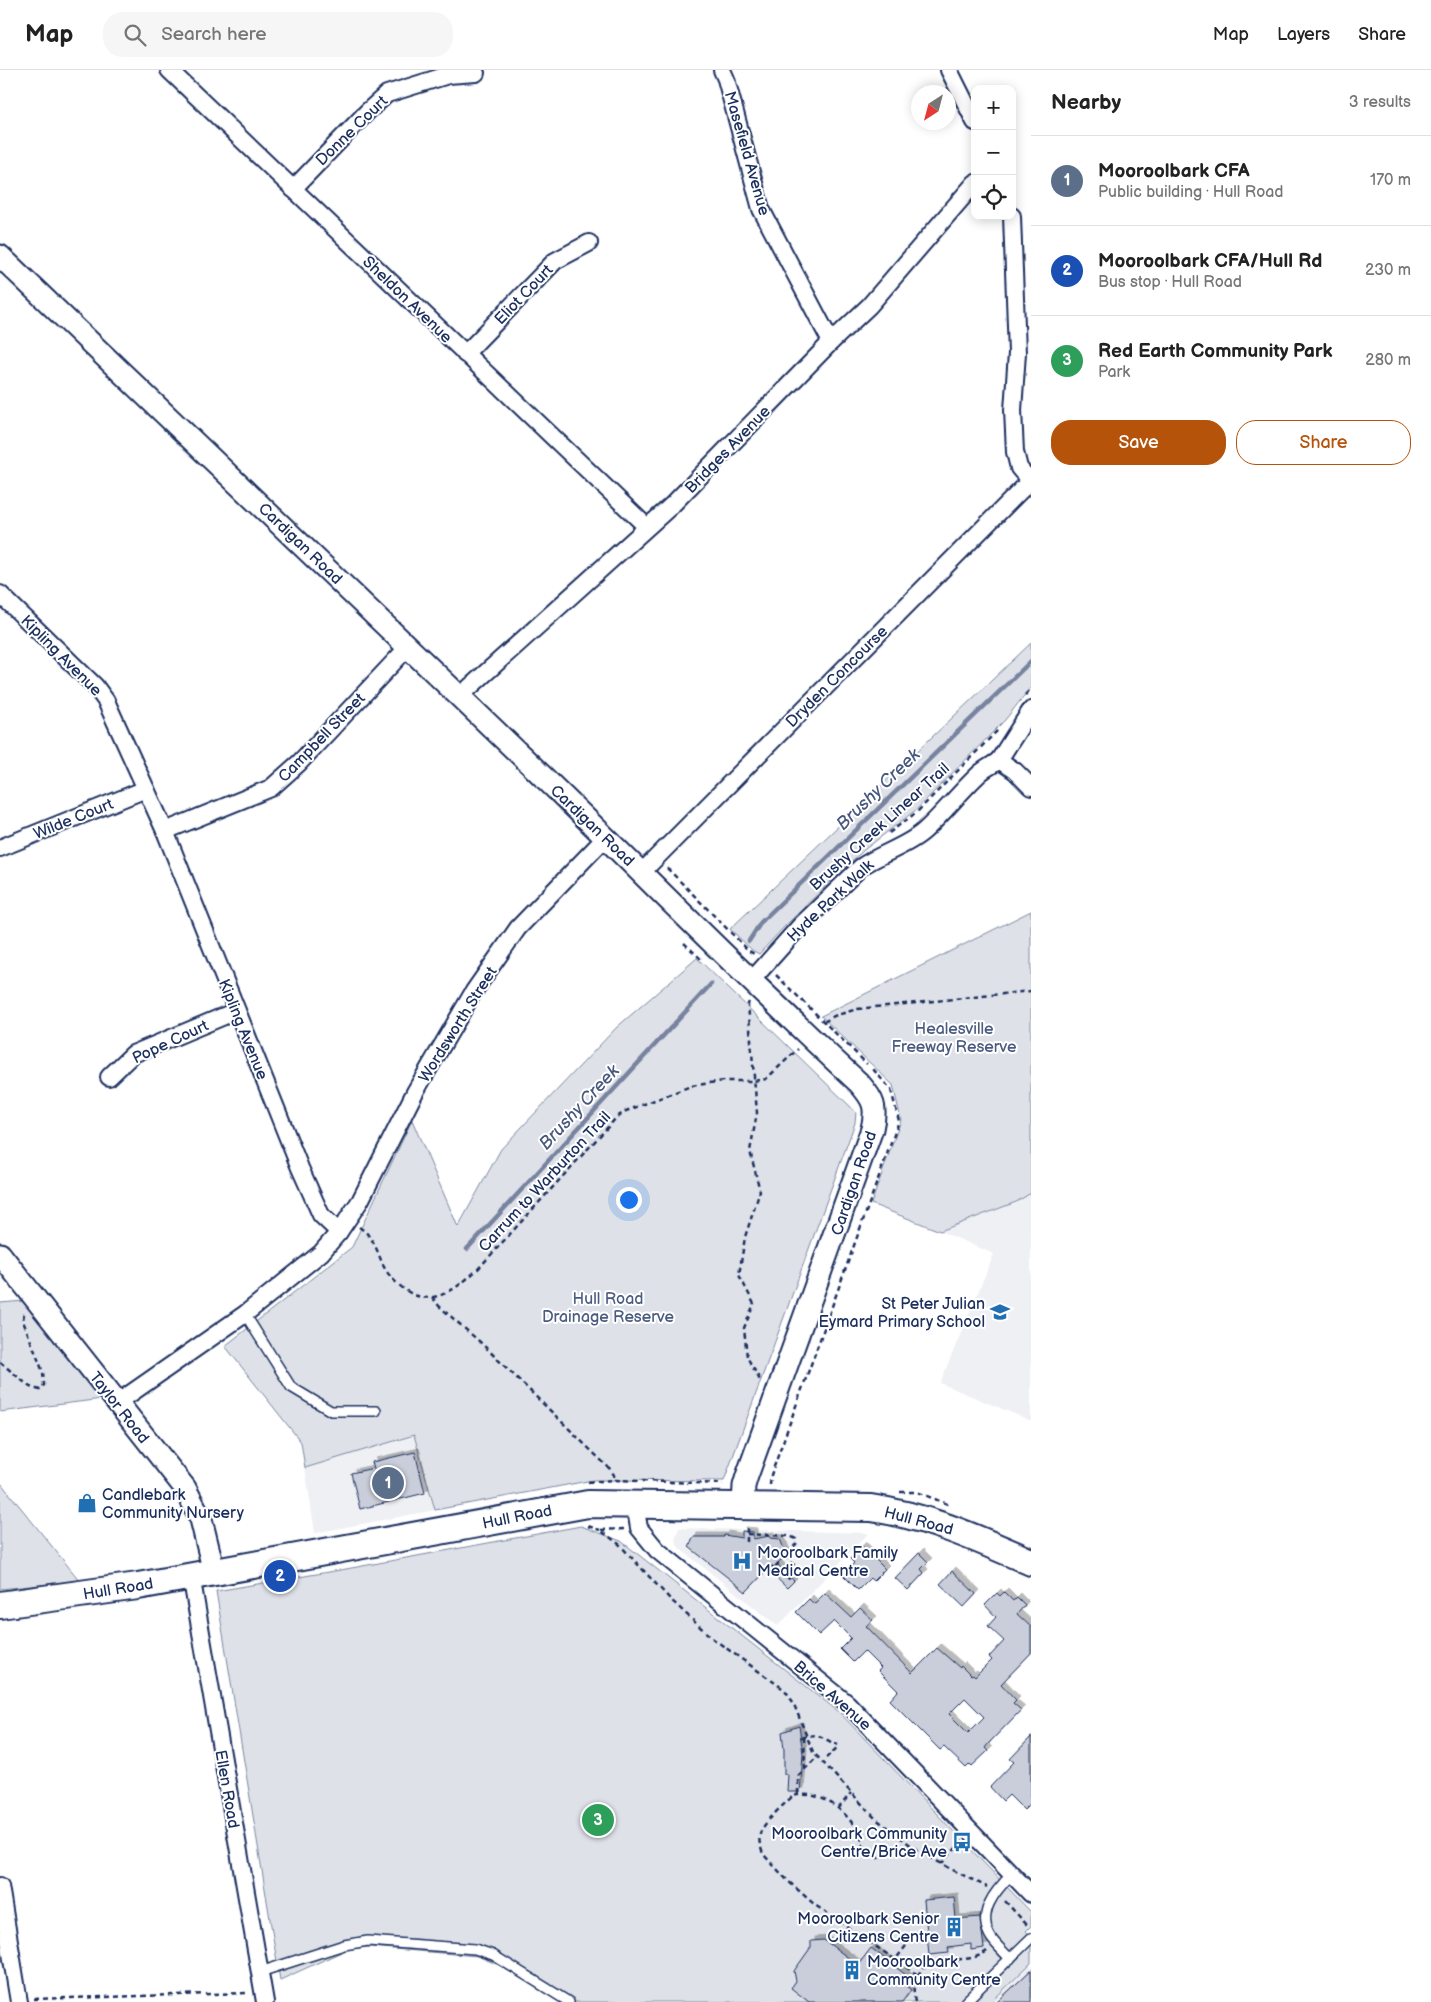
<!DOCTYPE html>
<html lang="en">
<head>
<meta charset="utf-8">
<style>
  :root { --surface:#fff; --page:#f6f6f6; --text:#222; --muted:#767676; --line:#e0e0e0; --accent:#b45309 }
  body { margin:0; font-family:"Balsamiq Sans",sans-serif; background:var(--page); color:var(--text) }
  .controls { position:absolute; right:15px; top:15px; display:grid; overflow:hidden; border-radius:10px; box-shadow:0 2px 12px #0003 }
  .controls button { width:45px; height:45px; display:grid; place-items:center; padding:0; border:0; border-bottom:1px solid var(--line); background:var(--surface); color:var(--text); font:25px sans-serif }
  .compass { position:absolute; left:911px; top:15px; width:45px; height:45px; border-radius:50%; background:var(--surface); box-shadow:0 2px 12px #0003; rotate:216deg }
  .you { position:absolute; left:628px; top:1129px; width:18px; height:18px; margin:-12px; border:4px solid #fff; border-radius:50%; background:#1a73e8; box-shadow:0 0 0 8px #1a73e833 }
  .badge { display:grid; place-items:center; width:32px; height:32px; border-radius:50%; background:var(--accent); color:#fff; font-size:16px; font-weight:700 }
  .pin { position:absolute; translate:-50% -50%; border:2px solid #fff; box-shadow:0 1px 5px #0006 }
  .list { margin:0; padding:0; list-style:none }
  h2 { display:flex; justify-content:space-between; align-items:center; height:65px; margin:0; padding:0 20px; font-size:21px }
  h2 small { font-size:16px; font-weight:400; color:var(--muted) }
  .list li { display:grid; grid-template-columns:32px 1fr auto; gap:15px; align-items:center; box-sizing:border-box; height:90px; padding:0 20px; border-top:1px solid var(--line) }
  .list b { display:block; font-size:19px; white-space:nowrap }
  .list p { margin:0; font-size:16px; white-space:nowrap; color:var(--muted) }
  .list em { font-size:16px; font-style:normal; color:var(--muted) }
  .actions { display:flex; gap:10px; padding:15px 20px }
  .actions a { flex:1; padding:11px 0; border:1px solid var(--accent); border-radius:20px; text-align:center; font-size:18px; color:var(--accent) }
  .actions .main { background:var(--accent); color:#fff }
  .icon { flex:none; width:28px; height:28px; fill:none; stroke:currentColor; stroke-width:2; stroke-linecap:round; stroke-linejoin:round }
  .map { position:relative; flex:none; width:1031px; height:1932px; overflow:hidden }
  header { display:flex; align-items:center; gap:30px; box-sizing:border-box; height:70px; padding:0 25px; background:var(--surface); border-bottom:1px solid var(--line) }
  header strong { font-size:24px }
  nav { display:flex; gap:28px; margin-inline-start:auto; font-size:18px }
  .search { width:350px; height:45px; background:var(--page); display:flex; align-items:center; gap:12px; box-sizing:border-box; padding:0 18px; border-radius:20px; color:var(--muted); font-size:19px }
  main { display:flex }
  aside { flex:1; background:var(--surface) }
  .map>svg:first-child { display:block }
  .built { fill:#eff0f4 }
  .green { fill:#dee1e7; stroke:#7c88a2 }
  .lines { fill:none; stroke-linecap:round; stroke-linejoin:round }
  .stream { stroke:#77839f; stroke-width:4.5 }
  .building { fill:#caceda; stroke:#1b2f5e; fill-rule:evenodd; filter:url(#shadow) }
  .service-casing { stroke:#1b2f5e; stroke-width:12 }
  .minor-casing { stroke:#1b2f5e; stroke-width:20 }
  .tertiary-casing { stroke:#1b2f5e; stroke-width:25 }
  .primary-casing { stroke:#1b2f5e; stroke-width:30 }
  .path { stroke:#1b2f5e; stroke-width:2.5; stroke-dasharray:5 4; stroke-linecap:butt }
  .service { stroke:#fff; stroke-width:9 }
  .minor { stroke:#fff; stroke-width:16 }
  .tertiary { stroke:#fff; stroke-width:21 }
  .primary { stroke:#fff; stroke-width:26 }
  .labels { text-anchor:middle; stroke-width:4; stroke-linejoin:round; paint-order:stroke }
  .street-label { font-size:16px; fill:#1b2f5e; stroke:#fff }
  .park-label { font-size:16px; fill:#4c5c80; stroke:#fff }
  .poi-label { font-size:16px; fill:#1b2f5e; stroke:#fff; text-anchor:end }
  .water-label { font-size:18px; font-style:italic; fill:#49597e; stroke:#fff }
</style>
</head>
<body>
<header>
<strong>Map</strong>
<div class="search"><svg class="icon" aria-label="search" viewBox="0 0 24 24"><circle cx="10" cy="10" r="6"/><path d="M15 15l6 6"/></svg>Search here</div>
<nav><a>Map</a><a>Layers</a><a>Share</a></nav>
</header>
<main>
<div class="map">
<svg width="1031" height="1932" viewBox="0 0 1031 1932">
  <defs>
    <filter id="shadow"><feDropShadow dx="4" dy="-4" stdDeviation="0" flood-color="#0004"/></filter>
  </defs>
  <rect width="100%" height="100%" fill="#fff"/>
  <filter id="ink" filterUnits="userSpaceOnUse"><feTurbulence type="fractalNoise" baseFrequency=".02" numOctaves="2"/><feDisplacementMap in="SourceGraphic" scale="10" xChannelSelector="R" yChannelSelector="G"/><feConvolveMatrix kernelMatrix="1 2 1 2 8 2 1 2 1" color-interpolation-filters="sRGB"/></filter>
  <g filter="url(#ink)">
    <g class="built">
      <polygon points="1031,1123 1031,1351 940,1313 994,1184 940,1161 1016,1132"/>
      <polygon points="414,1365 435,1440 315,1463 305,1398"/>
      <polygon points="679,1458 869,1463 778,1556 679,1478 675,1469"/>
      <polygon points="1031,1893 1031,1932 991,1932"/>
    </g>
    <g class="green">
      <polygon points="1031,573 1031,617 1005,650 917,739 864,780 842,800 784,857 759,884 752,880 730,859"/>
      <polygon points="1031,841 1031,1123 1016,1132 940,1161 871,1134 901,1050 893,1015 821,946"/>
      <polygon points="697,888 856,1042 855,1053 724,1411 593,1410 435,1440 414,1365 305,1398 301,1372 225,1276 352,1177 412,1050 458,1157 501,1079 617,957"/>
      <polygon points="24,1231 102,1329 0,1342 0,1233"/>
      <polygon points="0,1412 80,1511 0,1519"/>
      <polygon points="581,1456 621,1471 839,1642 1031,1842 1031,1856 1026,1861 1031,1867 1031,1893 991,1932 560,1932 499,1895 477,1886 369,1877 348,1879 280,1910 216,1521 346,1499"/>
    </g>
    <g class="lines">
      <g class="stream">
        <polyline points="749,871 761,852 1031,591"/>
        <polyline points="467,1179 711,914"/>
      </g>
    </g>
    <g class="building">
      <polygon points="415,1382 425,1423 360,1439 351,1403 374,1398 372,1392"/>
      <polygon points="742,1461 753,1462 753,1469 770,1466 770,1468 780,1469 786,1484 777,1494 794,1511 787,1518 769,1501 767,1503 766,1501 746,1522 689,1477 693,1467 724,1467 724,1465 742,1468"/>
      <polygon points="862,1476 885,1499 873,1511 870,1508 858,1520 843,1505 854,1493 850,1489"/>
      <polygon points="919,1483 928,1492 921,1499 924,1503 908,1520 895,1508"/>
      <polygon points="952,1501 976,1524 964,1537 940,1514"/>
      <path d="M1004,1522L1013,1531L1017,1527L1025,1535L1017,1544L1031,1557V1583L1001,1614L1016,1630L1013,1633L1021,1640L988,1674L985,1678L988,1681L972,1696L970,1694L966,1698L944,1677L940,1680L890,1630L898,1621L878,1601L881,1598L864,1581L853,1592L840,1579L851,1568L834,1551L819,1565L796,1542L809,1529L814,1534L825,1523L851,1547L860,1538L873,1550L866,1556L912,1603L937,1578L960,1598L961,1596L971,1606L973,1605L975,1607L992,1590L989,1587L1004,1571L988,1556L996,1547L985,1535L997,1523L1000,1526ZM965,1628L984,1647L968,1663L949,1644Z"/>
      <polygon points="799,1656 803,1684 800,1722 787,1722 788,1704 784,1704 784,1680 782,1662"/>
      <polygon points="1031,1667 1031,1733 1024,1740 1009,1725 1003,1731 990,1717 1014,1692 1010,1689"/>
      <polygon points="954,1827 956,1849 980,1847 984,1878 971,1880 971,1874 948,1877 949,1883 929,1885 924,1830"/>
      <polygon points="824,1870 858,1895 871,1878 911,1909 906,1916 911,1920 902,1932 809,1932 791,1918 796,1911 794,1901 811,1877 811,1871"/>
      <polygon points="1031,1900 1031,1932 997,1932 1015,1915"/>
    </g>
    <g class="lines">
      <defs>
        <g id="service">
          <polyline points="245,1244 291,1317 331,1341 376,1341"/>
          <path d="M1010,1889C1004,1882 997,1876 992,1869C975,1844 995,1821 1012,1804"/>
          <polyline points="260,1902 344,1875 368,1871 475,1879 493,1885 569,1932"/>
          <polyline points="965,1932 1031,1868"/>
        </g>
        <g id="minor">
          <polyline points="169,0 647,457"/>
          <polyline points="722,0 726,9 761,139 831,272"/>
          <polyline points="949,0 975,52"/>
          <polyline points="293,119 368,41 387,24 448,5 476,3"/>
          <polyline points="1012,146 1017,283 1013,340 1015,382 1019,398 1030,411"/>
          <polyline points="465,284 555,191 589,173"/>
          <polyline points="0,524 95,616 106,631 165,761 300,1098 321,1145 339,1162"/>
          <polyline points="460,626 672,435 831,272 869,236 975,113"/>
          <polyline points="999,690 1031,640"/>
          <polyline points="165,761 271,718 299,693 409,576"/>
          <polyline points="0,778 146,719"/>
          <polyline points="642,802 1031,410"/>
          <path d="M751,911L800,856L861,797C881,783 906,777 924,761C943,744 959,723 977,706C983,699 992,696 999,690L1015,701L1031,717"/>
          <polyline points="109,1007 133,984 236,941"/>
          <polyline points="117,1333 245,1244 321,1183 339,1162 360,1131 415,1022 474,921 518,858 606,767"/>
          <polyline points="635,1434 639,1458 657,1480 847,1633 1031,1824"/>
          <polyline points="191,1505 265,1932"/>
          <polyline points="0,1816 19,1932"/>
        </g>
        <g id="tertiary">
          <path d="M0,186C178,356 356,525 532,696C641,801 747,910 859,1013C874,1030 877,1037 872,1059L747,1406L744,1416L743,1436"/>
          <polyline points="0,1184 185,1418 201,1449 214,1502"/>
        </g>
        <path id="primary" d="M0,1535L138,1516L588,1434L871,1438C928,1446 978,1469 1031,1492"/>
      </defs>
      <use href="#service" class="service-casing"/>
      <use href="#minor" class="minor-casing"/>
      <use href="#tertiary" class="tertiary-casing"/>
      <use href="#primary" class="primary-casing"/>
      <g class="path">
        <polyline points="1025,625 1031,619"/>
        <polyline points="889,763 917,742 999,659"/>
        <polyline points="667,798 749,881 756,885"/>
        <polyline points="684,873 702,890"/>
        <polyline points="776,905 867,994"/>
        <polyline points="749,932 748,934 757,1043 750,1081 760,1121 745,1167 739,1205 754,1234 744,1258 747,1287 761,1312"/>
        <polyline points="824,952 834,946 857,939 1031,921"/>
        <path d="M359,1157C375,1167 377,1183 385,1199C390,1207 397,1214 404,1219C432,1240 457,1218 478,1199L617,1047L626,1041L691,1016L723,1011H753L766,1009L798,979"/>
        <polyline points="432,1227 439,1236 480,1272 610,1399 614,1405 614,1410"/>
        <polyline points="0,1292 30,1317 40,1320 44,1315 43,1302 23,1251 24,1243"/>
        <polyline points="588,1412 614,1410 723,1414"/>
        <polyline points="770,1415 771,1405 899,1051 891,1020 873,999"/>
        <polyline points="900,1422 917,1422 950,1435"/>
        <polyline points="588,1456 600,1460"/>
        <polyline points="624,1459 600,1460 619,1474 670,1529 712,1568 785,1620 793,1632 813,1682 876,1749 917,1780 953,1800 987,1817"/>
        <polyline points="747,1464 790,1466 796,1469 797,1473 774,1498"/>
        <polyline points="747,1472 747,1458"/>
        <polyline points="784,1486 800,1500"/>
        <polyline points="771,1496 791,1510"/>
        <polyline points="804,1667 805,1700"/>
        <path d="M801,1668C821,1661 821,1669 838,1675"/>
        <polyline points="826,1688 839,1676"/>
        <polyline points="798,1724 798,1706 817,1687"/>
        <polyline points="838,1739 851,1723"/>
        <path d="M879,1789C875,1782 869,1782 864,1777C861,1773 861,1766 858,1762C846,1740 819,1719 793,1726C785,1733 762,1754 760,1764C758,1771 761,1778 763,1784L788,1811L815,1835L918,1905"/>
        <polyline points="941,1794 961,1773"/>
        <polyline points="1005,1831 1028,1856"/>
        <polyline points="892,1894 915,1864 926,1863"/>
        <polyline points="34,1929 248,1923"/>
        <path d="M915,1932C913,1923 913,1913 918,1905C934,1879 966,1898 987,1881"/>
      </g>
      <use href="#service" class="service"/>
      <use href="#minor" class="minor"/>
      <use href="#tertiary" class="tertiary"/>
      <use href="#primary" class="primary"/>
    </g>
  </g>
  <defs>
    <symbol id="school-bare" viewBox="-9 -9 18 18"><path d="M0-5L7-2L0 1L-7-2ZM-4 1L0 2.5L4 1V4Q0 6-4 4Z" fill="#1f6fb2" stroke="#fff" stroke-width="2.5" paint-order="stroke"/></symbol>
    <symbol id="shop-bare" viewBox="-9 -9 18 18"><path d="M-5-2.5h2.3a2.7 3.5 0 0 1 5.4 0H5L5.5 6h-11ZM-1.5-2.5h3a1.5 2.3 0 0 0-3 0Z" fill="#1f6fb2" stroke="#fff" stroke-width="2.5" paint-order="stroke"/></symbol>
    <symbol id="hospital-bare" viewBox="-9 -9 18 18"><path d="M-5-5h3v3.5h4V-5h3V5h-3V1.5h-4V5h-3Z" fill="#1f6fb2" stroke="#fff" stroke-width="2.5" paint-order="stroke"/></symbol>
    <symbol id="bus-bare" viewBox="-9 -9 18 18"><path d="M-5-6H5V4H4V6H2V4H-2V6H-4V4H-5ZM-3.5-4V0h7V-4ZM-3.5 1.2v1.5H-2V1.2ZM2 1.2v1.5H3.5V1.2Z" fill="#1f6fb2" stroke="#fff" stroke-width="2.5" paint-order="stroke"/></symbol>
    <symbol id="building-bare" viewBox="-9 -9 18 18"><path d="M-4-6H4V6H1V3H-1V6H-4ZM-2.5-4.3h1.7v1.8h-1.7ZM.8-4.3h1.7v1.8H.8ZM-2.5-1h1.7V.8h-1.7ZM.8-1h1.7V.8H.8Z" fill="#1f6fb2" stroke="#fff" stroke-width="2.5" paint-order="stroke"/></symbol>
  </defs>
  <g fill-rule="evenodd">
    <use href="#school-bare" x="986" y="1228" width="28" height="28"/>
    <use href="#shop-bare" x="73" y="1419" width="28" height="28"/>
    <use href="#hospital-bare" x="728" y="1477" width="28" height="28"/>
    <use href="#bus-bare" x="948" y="1758" width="28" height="28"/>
    <use href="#building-bare" x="940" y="1843" width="28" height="28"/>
    <use href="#building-bare" x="838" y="1886" width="28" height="28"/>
  </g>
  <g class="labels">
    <g class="street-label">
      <text transform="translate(351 60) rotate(-44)" y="6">Donne Court</text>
      <text transform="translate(748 83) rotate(74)" y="6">Masefield Avenue</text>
      <text transform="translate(523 224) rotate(-46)" y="6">Eliot Court</text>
      <text transform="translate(408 229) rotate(44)" y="6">Sheldon Avenue</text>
      <text transform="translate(727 379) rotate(-46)" y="6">Bridges Avenue</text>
      <text transform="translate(301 473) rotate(44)" y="6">Cardigan Road</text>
      <text transform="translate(62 585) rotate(45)" y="6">Kipling Avenue</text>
      <text transform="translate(836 606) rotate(-45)" y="6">Dryden Concourse</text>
      <text transform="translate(321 667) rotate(-46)" y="6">Campbell Street</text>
      <text transform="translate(73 748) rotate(-22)" y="6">Wilde Court</text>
      <text transform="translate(593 755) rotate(44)" y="6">Cardigan Road</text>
      <text transform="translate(879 756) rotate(-42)" y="6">Brushy Creek Linear Trail</text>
      <text transform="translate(830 830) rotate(-43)" y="6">Hyde Park Walk</text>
      <text transform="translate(457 954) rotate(-58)" y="6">Wordsworth Street</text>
      <text transform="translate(244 959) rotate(68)" y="6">Kipling Avenue</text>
      <text transform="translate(170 971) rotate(-25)" y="6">Pope Court</text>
      <text transform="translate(544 1111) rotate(-47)" y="6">Carrum to Warburton Trail</text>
      <text transform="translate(853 1113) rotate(-71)" y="6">Cardigan Road</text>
      <text transform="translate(120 1337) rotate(52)" y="6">Taylor Road</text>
      <text transform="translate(517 1446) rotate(-11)" y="6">Hull Road</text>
      <text transform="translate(919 1450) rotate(15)" y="6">Hull Road</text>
      <text transform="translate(118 1518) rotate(-9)" y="6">Hull Road</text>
      <text transform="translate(833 1625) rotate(41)" y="6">Brice Avenue</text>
      <text transform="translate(228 1719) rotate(80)" y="6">Ellen Road</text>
    </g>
    <g class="park-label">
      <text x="954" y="964">Healesville<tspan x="954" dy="18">Freeway Reserve</tspan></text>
      <text x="608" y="1234">Hull Road<tspan x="608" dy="18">Drainage Reserve</tspan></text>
    </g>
    <g class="poi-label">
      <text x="985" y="1239">St Peter Julian<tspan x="985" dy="18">Eymard Primary School</tspan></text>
      <text x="102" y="1430" text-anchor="start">Candlebark<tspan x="102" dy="18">Community Nursery</tspan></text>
      <text x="757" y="1488" text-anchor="start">Mooroolbark Family<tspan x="757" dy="18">Medical Centre</tspan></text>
      <text x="947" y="1769">Mooroolbark Community<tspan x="947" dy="18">Centre/Brice Ave</tspan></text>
      <text x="939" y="1854">Mooroolbark Senior<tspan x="939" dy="18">Citizens Centre</tspan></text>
      <text x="867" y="1897" text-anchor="start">Mooroolbark<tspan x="867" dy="18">Community Centre</tspan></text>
    </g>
    <g class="water-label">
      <text transform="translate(878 719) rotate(-44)" y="6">Brushy Creek</text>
      <text transform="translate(579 1037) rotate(-47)" y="6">Brushy Creek</text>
    </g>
  </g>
</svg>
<div class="controls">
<button>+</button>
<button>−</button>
<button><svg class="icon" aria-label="locate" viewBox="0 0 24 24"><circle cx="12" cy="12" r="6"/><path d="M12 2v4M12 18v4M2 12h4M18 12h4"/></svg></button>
</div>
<svg class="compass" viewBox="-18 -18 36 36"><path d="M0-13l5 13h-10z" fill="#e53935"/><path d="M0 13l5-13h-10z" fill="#767676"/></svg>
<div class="you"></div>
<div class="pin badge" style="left:388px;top:1413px;background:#5c6f8a">1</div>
<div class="pin badge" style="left:280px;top:1506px;background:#1a4fb4">2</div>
<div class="pin badge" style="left:598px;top:1750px;background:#2e9e5b">3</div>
</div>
<aside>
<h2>Nearby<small>3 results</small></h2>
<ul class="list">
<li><span class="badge" style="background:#5c6f8a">1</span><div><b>Mooroolbark CFA</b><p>Public building · Hull Road</p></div><em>170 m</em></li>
<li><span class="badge" style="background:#1a4fb4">2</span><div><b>Mooroolbark CFA/Hull Rd</b><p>Bus stop · Hull Road</p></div><em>230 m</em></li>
<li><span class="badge" style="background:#2e9e5b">3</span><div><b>Red Earth Community Park</b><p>Park</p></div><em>280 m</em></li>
</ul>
<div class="actions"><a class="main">Save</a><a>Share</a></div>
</aside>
</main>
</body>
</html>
